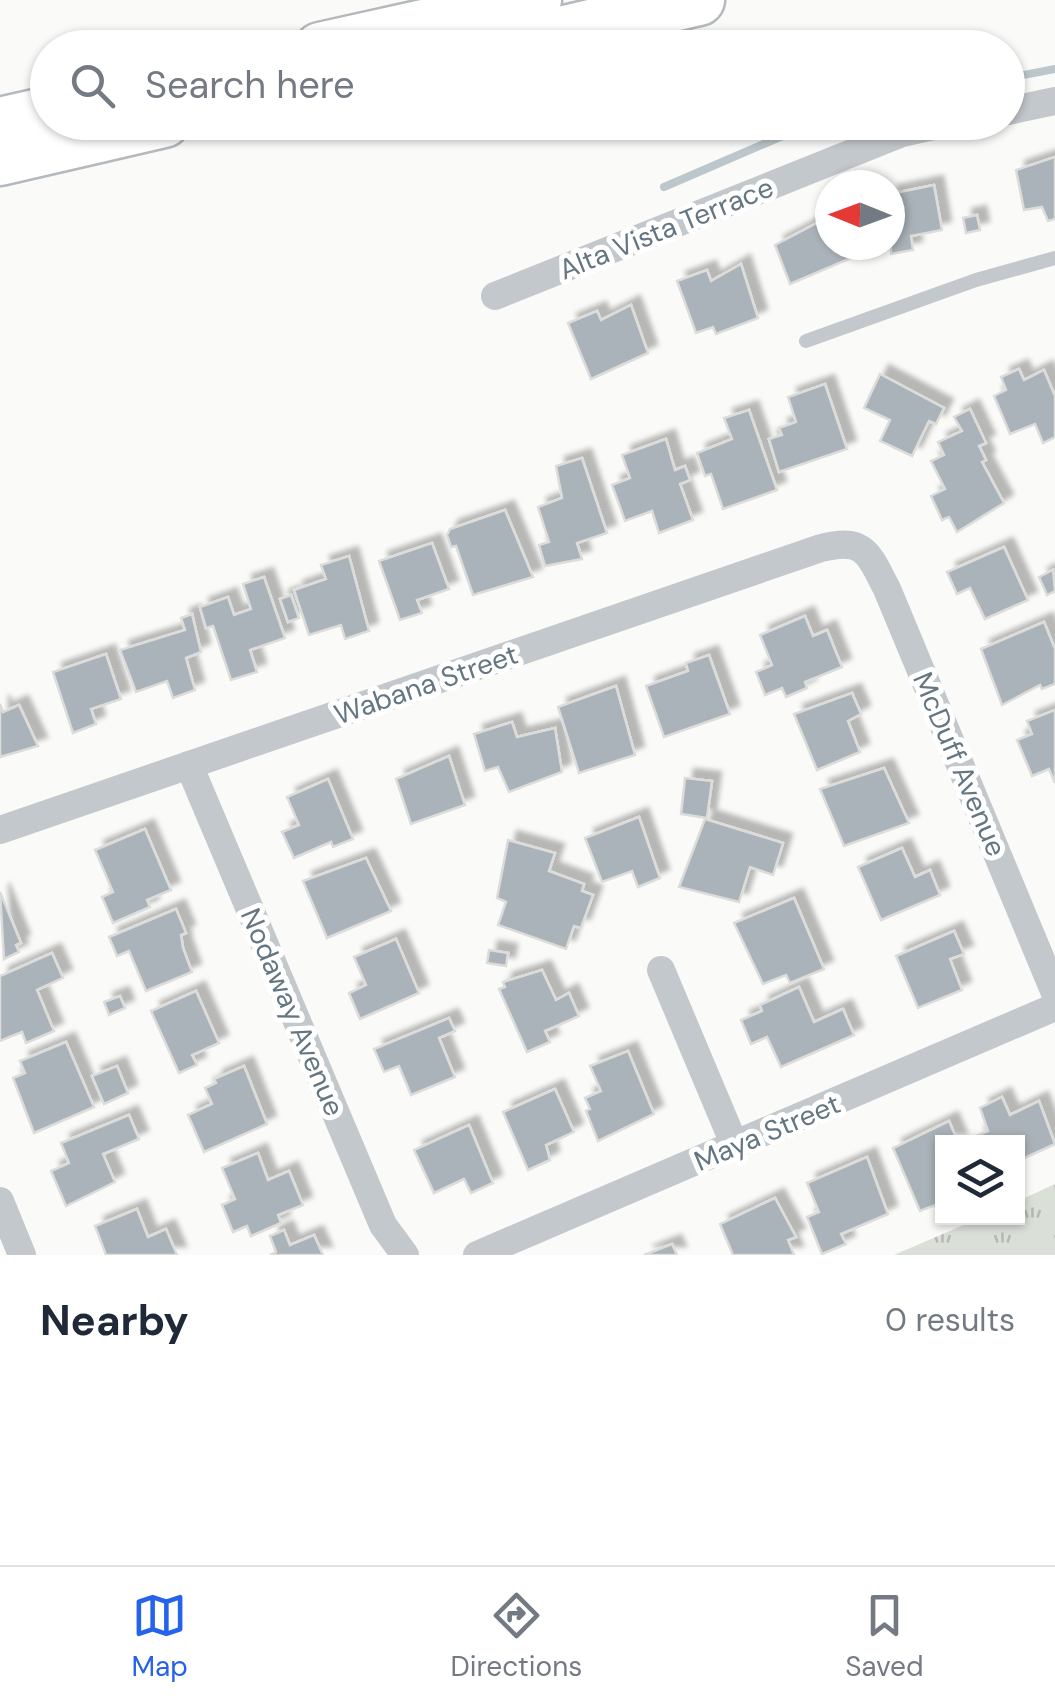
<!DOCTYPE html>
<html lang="en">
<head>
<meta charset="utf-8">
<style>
  :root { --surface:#fff; --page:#f2f2f3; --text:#1f2937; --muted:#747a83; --line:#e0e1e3; --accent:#2563eb }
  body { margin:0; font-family:"DM Sans",sans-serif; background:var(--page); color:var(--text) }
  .controls { position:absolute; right:30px; bottom:30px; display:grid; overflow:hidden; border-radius:0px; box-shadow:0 2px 8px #0004 }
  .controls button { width:90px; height:90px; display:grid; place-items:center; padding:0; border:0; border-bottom:2px solid var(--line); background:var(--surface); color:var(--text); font:50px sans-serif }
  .compass { position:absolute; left:815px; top:170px; width:90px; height:90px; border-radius:50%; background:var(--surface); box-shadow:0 2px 8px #0004; rotate:271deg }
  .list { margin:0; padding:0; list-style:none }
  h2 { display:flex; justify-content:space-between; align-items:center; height:130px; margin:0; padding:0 40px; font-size:42px }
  h2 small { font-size:32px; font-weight:400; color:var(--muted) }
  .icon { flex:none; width:55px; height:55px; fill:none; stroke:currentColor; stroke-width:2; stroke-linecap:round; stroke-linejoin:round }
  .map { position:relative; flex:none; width:1055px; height:1255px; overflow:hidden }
  .search { position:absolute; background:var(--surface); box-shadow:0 2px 8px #0004; left:30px; right:30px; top:30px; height:110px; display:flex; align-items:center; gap:25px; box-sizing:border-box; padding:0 35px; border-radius:55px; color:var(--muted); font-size:38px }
  .sheet { height:310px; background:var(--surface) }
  nav { display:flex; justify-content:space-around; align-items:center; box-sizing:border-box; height:140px; border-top:2px solid var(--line); background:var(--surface); font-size:28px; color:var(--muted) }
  nav a { display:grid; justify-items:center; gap:5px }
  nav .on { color:var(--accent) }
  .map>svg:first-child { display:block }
  .grass { fill:url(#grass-tufts) }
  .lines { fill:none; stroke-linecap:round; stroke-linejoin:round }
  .stream { stroke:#bbc7cb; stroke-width:8 }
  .building { fill:#aab3b9; stroke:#dcdcda; stroke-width:2.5; filter:url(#shadow) }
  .motorway-casing { stroke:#b4b9bd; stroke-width:55 }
  .service { stroke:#c3c8cc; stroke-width:14 }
  .minor { stroke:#c3c8cc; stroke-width:28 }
  .motorway { stroke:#fff; stroke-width:50 }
  .labels { text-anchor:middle; stroke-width:10; stroke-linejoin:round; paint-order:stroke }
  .street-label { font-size:28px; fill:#657683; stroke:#fff }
</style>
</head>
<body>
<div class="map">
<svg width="1055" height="1255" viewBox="0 0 1055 1255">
  <defs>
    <pattern id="grass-tufts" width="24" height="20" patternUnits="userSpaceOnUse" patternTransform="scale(2.5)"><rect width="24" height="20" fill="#dadfd7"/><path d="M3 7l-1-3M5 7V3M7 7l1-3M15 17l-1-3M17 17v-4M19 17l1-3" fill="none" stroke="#b4b9b4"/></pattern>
    <filter id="shadow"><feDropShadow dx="9" dy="-9" stdDeviation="2.5" flood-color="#0004"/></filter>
  </defs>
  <rect width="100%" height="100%" fill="#fafaf8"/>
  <polygon class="grass" points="1055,1184 1055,1255 894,1255 980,1218 1018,1218 1018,1201"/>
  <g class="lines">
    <g class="stream">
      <polyline points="1008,78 1055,69"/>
      <polyline points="664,187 815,122"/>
    </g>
  </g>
  <g class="building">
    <polygon points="1055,157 1055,219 1048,221 1042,207 1024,210 1016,170"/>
    <polygon points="934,185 942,230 911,236 913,250 891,254 890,194"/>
    <polygon points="977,215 980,230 966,233 963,218"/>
    <polygon points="817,223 821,233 830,230 830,245 855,245 858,255 790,284 775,245"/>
    <polygon points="741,264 758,318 716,334 713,327 696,333 677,281 707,270 711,281"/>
    <polygon points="631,305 648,353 591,379 568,323 597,311 601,320"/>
    <polygon points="1019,369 1024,380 1044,370 1055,396 1055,437 1043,443 1035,424 1010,434 994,396 1006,390 1001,377"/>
    <polygon points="880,374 944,408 936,424 929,421 912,456 880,441 890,420 864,408"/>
    <polygon points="825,384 847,449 779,472 769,439 782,435 779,428 796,422 788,397"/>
    <polygon points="970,409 986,443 979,446 986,460 982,462 1004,503 957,532 949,517 942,520 931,496 945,489 931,461 944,455 938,442 962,431 954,417"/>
    <polygon points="749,410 777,490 723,509 711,474 705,476 697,453 732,439 724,418"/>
    <polygon points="666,439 675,470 685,466 690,480 680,484 693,520 659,533 652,511 625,521 612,485 630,478 622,455"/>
    <polygon points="582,458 607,533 577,543 582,559 545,566 539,545 549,542 538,507 562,498 556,466"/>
    <polygon points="505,510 533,577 473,595 456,546 451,547 447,535 450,529"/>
    <polygon points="432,543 449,589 417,600 422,613 400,620 379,561"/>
    <polygon points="1004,547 1028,600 985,619 970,588 957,594 947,572"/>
    <polygon points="349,556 369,631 345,639 341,625 309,635 294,590 326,579 321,565"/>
    <polygon points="1053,570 1055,591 1047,595 1039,577"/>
    <polygon points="264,577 285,638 250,650 257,672 231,680 213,626 206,628 200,607 228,597 234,615 251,609 243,584"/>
    <polygon points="291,595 299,618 288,622 280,599"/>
    <polygon points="192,614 201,652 186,658 195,690 173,698 167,681 136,692 120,650 185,630 181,618"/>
    <polygon points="805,616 813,636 827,630 842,667 805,682 807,688 786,697 782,688 765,695 756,672 772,665 760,635"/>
    <polygon points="1044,622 1055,649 1055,684 1042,689 1040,685 1002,705 981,649"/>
    <polygon points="106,654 121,699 91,709 96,724 73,733 53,672"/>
    <polygon points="709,655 730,714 664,737 646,686 688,671 686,663"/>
    <polygon points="616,686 635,755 579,773 558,707"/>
    <polygon points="852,693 861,714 848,721 860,752 817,770 794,714"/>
    <polygon points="0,704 3,712 19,705 38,746 0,757"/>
    <polygon points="1055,710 1055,783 1049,769 1032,776 1017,740 1032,734 1027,721"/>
    <polygon points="512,722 517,737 555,728 562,772 509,792 498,767 485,771 474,734"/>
    <polygon points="449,756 465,805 411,824 396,779"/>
    <polygon points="884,768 909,823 844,846 820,789"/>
    <polygon points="685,778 712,781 707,818 681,814"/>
    <polygon points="328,779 353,839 333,847 331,842 294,858 282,832 299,825 287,797"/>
    <polygon points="639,817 660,878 638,887 632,871 602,882 585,838"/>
    <polygon points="705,819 783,843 773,875 750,867 739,902 679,887"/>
    <polygon points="145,829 171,890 147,900 150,907 113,923 102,897 113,892 95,850"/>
    <polygon points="508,840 555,853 549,871 584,884 582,891 593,895 581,928 574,926 566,949 498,925 506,902 497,898"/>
    <polygon points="902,848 915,877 930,870 940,895 881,920 858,867"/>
    <polygon points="366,858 391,911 327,938 303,881"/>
    <polygon points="0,892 21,943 16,945 19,952 4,959"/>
    <polygon points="794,898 824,969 790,983 786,975 763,984 734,923"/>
    <polygon points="176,909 186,933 181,935 183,948 192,972 146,991 129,951 117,956 109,937"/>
    <polygon points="954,931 964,954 950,959 962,990 918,1008 896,956"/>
    <polygon points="396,939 419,993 360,1019 349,993 366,985 354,957"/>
    <polygon points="489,950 508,953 506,966 487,963"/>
    <polygon points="52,953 63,978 37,990 54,1031 26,1043 22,1032 0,1041 0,976"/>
    <polygon points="542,970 556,1000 569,993 579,1016 545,1031 550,1042 527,1052 499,989 505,987 503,982"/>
    <polygon points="799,987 814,1022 843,1009 854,1035 781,1067 767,1037 751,1044 741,1020 762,1011 760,1005"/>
    <polygon points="196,991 219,1043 192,1055 197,1065 179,1073 151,1011"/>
    <polygon points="120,996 125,1008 109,1015 104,1002"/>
    <polygon points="449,1018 455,1031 439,1038 455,1077 411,1095 399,1066 384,1072 374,1049"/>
    <polygon points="66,1042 94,1107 34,1133 13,1078 25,1073 20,1061"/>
    <polygon points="628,1051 654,1114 598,1141 586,1111 590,1109 585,1098 601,1091 590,1066"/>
    <polygon points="117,1066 128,1093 104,1104 92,1076"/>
    <polygon points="244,1066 267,1124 204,1152 188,1115 212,1104 205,1088 216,1083 214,1079"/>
    <polygon points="555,1089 574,1132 546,1145 550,1160 528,1170 503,1112"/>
    <polygon points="1002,1097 1010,1115 1039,1101 1055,1144 1018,1161 1018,1142 979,1142 976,1136 988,1131 980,1108"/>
    <polygon points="129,1115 139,1139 103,1154 115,1182 66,1206 51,1171 69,1163 61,1143"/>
    <polygon points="949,1121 958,1142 942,1142 941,1219 935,1205 920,1211 893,1148"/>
    <polygon points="469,1125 493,1183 471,1193 464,1179 434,1193 414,1150"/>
    <polygon points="258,1153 268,1180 289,1171 303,1205 278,1215 281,1223 251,1236 247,1226 233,1232 222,1205 235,1199 222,1168"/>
    <polygon points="867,1157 888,1214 841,1234 846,1244 822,1254 807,1217 819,1212 807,1183"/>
    <polygon points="775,1198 796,1237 788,1240 794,1255 733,1255 720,1224"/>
    <polygon points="137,1209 148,1237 166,1229 177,1255 106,1255 95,1226"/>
    <polygon points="284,1230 290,1245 314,1235 323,1255 270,1255 276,1252 270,1236"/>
    <polygon points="672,1244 677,1255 644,1255"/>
  </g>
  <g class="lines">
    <defs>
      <g id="motorway">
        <polyline points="320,48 536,0"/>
        <polyline points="491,48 699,0"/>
        <polyline points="0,123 48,112"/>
        <polyline points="0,160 164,122"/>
      </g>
    </defs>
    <use href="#motorway" class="motorway-casing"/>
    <polyline class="service" points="806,341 976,280 1055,258"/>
    <g class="minor">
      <polyline points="1008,111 1055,101"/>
      <polyline points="495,296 902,133 951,122"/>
      <polyline points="189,765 383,1225 405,1255"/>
      <path d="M0,830L821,548C865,537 868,553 887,589L1055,993"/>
      <polyline points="661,970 735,1146"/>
      <polyline points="0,1201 22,1255"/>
      <polyline points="477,1255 1055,1007"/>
    </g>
    <use href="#motorway" class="motorway"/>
  </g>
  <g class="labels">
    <g class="street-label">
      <text transform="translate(666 228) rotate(-22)" y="10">Alta Vista Terrace</text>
      <text transform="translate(426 684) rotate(-19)" y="10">Wabana Street</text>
      <text transform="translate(960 764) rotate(67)" y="10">McDuff Avenue</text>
      <text transform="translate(293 1012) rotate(67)" y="10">Nodaway Avenue</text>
      <text transform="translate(767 1132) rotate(-23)" y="10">Maya Street</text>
    </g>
  </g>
</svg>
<div class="controls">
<button><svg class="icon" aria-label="layers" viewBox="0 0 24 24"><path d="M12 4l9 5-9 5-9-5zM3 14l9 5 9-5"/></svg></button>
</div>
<svg class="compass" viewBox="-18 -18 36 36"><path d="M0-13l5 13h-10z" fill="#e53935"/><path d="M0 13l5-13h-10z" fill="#747a83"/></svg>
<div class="search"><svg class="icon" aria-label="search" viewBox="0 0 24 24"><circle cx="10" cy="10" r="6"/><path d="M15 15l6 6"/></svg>Search here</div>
</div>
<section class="sheet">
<h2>Nearby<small>0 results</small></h2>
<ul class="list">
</ul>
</section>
<nav>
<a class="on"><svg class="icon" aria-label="map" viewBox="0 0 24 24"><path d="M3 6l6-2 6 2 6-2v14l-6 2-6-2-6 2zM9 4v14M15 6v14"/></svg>Map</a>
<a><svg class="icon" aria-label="directions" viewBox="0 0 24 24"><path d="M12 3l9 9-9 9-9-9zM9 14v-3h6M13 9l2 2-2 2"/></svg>Directions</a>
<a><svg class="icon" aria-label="saved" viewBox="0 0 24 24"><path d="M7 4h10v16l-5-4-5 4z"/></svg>Saved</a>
</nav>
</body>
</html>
